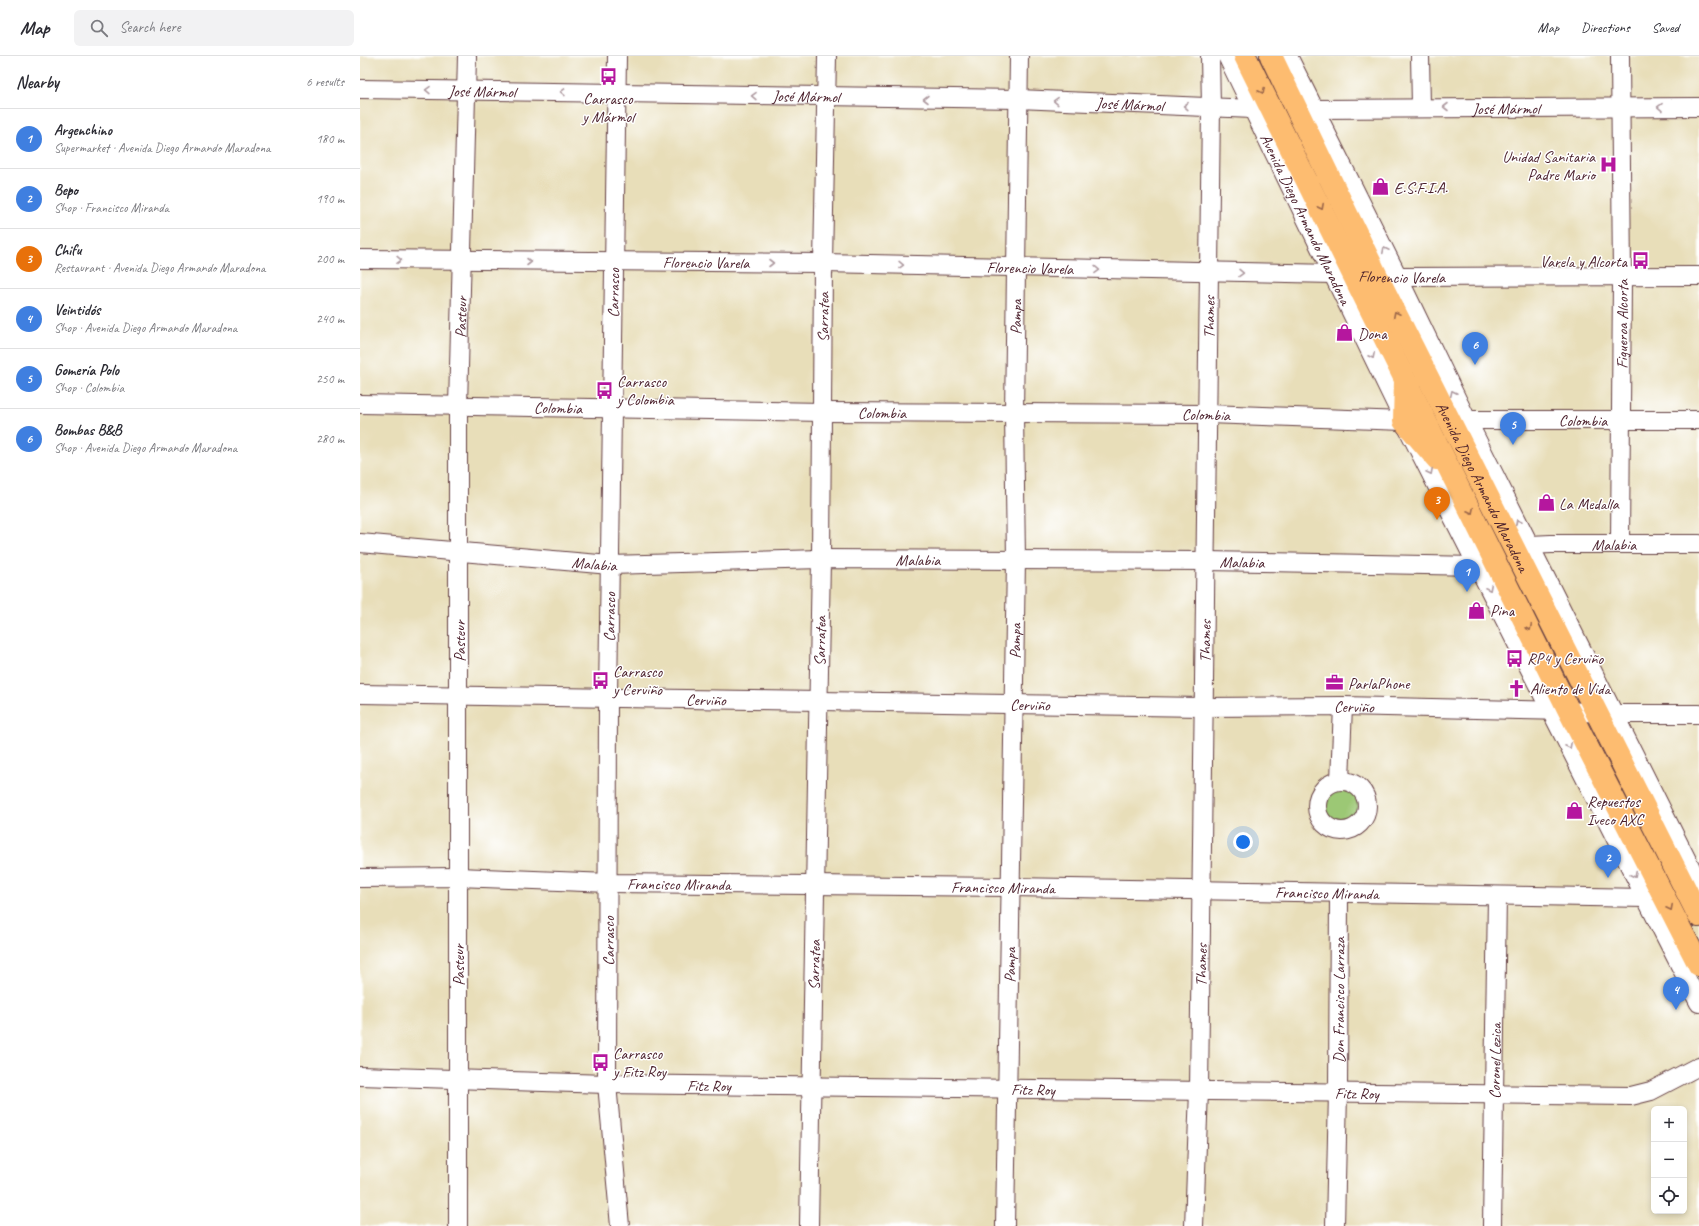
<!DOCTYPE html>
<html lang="en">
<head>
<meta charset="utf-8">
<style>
  :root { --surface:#fff; --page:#f2f2f3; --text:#2b2b33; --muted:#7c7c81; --line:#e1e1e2; --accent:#b5179e }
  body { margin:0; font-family:Caveat,sans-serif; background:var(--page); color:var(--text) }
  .controls { position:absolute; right:12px; bottom:12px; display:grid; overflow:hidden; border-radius:6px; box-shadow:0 2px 6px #0003 }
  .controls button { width:36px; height:36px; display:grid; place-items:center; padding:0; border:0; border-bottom:1px solid var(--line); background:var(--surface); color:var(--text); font:20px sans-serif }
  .you { position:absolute; left:883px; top:786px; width:14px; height:14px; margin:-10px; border:3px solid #fff; border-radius:50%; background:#1a73e8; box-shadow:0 0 0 6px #1a73e833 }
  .badge { display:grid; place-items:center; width:26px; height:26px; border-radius:50%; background:var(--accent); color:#fff; font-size:13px; font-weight:700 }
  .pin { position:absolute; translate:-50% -33px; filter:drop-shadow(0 1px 2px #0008) }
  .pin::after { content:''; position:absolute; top:21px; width:14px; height:12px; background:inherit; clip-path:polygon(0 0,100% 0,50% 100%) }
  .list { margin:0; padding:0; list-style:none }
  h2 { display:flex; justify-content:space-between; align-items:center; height:52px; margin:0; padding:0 16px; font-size:17px }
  h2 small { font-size:13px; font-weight:400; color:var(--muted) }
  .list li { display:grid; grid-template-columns:26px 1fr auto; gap:12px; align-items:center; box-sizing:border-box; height:60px; padding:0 16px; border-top:1px solid var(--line) }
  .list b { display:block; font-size:15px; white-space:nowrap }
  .list p { margin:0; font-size:13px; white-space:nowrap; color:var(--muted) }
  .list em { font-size:13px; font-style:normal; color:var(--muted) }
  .icon { flex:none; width:22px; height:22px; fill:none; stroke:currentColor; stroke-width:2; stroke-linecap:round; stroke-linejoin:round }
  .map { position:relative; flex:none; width:1339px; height:1170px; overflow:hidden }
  header { display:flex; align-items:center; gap:24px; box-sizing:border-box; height:56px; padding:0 20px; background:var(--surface); border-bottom:1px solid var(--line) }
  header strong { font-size:19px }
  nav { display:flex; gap:22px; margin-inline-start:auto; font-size:14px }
  .search { width:280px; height:36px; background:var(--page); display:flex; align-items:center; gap:10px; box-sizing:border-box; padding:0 14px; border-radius:6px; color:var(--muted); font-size:15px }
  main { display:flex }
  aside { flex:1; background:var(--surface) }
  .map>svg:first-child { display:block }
  .green { fill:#9cc875; stroke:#737450 }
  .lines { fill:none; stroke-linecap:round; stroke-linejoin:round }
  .minor-casing { stroke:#623c40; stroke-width:20 }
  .major-casing { stroke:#623c40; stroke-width:24 }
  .minor { stroke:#fff; stroke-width:18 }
  .major { stroke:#fdbc70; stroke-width:22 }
  .oneway { stroke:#ae9aa0 }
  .oneway2 { stroke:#9b664a }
  .labels { text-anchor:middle; stroke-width:3; stroke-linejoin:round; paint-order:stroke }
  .street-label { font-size:16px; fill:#4a1f2b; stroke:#fff }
  .poi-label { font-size:16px; fill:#4a1f2b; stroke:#fff; text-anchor:start }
</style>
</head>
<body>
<header>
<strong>Map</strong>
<div class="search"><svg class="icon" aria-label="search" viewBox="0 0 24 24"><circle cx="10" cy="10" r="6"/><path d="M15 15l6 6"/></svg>Search here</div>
<nav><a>Map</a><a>Directions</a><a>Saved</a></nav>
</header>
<main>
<aside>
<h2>Nearby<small>6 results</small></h2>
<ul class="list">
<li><span class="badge" style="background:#3f7fe0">1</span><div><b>Argenchino</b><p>Supermarket · Avenida Diego Armando Maradona</p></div><em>180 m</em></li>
<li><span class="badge" style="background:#3f7fe0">2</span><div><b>Bepo</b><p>Shop · Francisco Miranda</p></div><em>190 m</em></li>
<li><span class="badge" style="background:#e8710a">3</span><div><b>Chifu</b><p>Restaurant · Avenida Diego Armando Maradona</p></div><em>200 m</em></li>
<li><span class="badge" style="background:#3f7fe0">4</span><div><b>Veintidós</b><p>Shop · Avenida Diego Armando Maradona</p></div><em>240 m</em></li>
<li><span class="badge" style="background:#3f7fe0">5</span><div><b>Gomería Polo</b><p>Shop · Colombia</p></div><em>250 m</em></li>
<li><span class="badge" style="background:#3f7fe0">6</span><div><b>Bombas B&amp;B</b><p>Shop · Avenida Diego Armando Maradona</p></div><em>280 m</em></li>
</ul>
</aside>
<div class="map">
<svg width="1339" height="1170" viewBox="0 0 1339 1170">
  <rect width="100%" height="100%" fill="#fff"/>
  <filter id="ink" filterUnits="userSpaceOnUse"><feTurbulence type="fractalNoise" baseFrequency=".025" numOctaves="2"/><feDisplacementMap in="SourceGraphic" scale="8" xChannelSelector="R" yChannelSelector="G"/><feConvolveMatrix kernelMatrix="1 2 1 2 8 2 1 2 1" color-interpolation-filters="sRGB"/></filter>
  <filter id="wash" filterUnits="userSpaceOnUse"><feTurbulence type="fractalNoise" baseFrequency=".012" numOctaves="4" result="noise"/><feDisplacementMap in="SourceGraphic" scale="16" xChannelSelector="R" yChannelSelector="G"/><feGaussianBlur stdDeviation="0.9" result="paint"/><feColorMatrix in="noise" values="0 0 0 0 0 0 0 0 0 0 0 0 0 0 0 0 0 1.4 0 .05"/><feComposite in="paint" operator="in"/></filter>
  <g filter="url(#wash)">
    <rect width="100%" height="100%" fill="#e8deb9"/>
    <g class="green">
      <polygon points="1233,674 1238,683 1339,886 1232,682"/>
      <circle cx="982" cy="750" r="17"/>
    </g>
  </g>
  <g filter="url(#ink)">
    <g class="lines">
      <defs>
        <g id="minor">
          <polyline points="257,0 248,641 247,1028 260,1170"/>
          <path id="s1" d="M867,0L1044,365L1339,947"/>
          <polyline points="928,0 1038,221 1107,364 1339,828"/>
          <polyline points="1060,0 1061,51"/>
          <path id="s2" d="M0,33L658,43L893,53"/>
          <path id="s3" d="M953,53L1339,51"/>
          <path id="s4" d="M0,203L463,207L973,218L1038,221L1339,220"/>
          <path id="s5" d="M0,348L463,356L848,358L1044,365"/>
          <path id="s6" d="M1107,364H1339"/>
          <path id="s7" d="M0,487L250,509L461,503L846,505L1118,510"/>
          <path id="s8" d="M1260,488L1262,221L1260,0"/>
          <path id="s9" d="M1170,489L1191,488H1339"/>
          <path id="s10" d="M0,638L843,651L983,650L1209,655L1254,658H1339"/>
          <polyline points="980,725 983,650"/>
          <circle cx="982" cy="750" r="25"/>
          <path id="s11" d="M0,822L98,821L249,827L650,831L1286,842"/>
          <path id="s12" d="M0,1020L247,1028L1271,1040L1291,1035L1339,1010"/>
          <path id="s13" d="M98,1170V350L107,0"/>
          <path id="s14" d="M449,1170L461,503L463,207L467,0"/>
          <path id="s15" d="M645,1170L656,504L654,357L659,0"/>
          <path id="s16" d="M834,1170L839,1034L851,51L850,0"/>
          <path id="s17" d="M975,1170L978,1036L979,838"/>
          <path id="s18" d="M1132,1170L1137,840"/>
        </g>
        <g id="major">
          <polyline points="885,0 1209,655 1339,909"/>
          <path id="s19" d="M911,0L1017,220L1339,860"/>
          <polyline points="1045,324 1044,365 1077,403"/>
        </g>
      </defs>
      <use href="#minor" class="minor-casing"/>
      <use href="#major" class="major-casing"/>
      <use href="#minor" class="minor"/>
      <use href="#major" class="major"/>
    </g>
    <defs><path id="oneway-chevron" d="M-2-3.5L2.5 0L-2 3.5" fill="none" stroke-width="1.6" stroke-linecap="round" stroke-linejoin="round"/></defs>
    <g class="oneway">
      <use href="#oneway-chevron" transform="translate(68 34) rotate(-179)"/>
      <use href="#oneway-chevron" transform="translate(203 36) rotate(-179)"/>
      <use href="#oneway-chevron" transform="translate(394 40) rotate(-179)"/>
      <use href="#oneway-chevron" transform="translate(566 43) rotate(-180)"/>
      <use href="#oneway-chevron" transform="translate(696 45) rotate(-178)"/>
      <use href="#oneway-chevron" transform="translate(826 50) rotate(-178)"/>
      <use href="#oneway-chevron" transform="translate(1086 51) rotate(180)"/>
      <use href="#oneway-chevron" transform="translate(1300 51) rotate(-179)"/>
      <use href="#oneway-chevron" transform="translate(1025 194) rotate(-117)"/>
      <use href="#oneway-chevron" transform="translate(39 204) rotate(1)"/>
      <use href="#oneway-chevron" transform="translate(169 206)"/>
      <use href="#oneway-chevron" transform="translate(411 207)"/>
      <use href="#oneway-chevron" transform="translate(541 209) rotate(1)"/>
      <use href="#oneway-chevron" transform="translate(737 214) rotate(1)"/>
      <use href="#oneway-chevron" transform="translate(881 217) rotate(1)"/>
      <use href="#oneway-chevron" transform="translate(1012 300) rotate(64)"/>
      <use href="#oneway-chevron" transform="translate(1093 337) rotate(-116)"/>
      <use href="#oneway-chevron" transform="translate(1070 416) rotate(63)"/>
      <use href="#oneway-chevron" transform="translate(1158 466) rotate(-117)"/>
      <use href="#oneway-chevron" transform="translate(1129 532) rotate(63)"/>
      <use href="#oneway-chevron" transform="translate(1209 690) rotate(63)"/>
      <use href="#oneway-chevron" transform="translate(1274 819) rotate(63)"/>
    </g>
    <g class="oneway2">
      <use href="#oneway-chevron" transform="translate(902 35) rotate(63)"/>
      <use href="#oneway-chevron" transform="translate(961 151) rotate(63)"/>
      <use href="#oneway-chevron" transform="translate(1036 258) rotate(-117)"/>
      <use href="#oneway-chevron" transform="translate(1111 455) rotate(64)"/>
      <use href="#oneway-chevron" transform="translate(1169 572) rotate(64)"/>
      <use href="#oneway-chevron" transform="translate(1310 852) rotate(63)"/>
    </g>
  </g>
  <defs>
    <symbol id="bus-bare" viewBox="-9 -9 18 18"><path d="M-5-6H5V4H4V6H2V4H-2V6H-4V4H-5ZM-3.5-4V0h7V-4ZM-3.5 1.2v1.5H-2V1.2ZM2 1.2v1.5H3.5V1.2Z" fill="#b5179e" stroke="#fff" stroke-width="2.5" paint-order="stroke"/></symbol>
    <symbol id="hospital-bare" viewBox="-9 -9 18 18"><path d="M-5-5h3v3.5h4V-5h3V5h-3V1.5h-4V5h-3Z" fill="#b5179e" stroke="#fff" stroke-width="2.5" paint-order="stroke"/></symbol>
    <symbol id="shop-bare" viewBox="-9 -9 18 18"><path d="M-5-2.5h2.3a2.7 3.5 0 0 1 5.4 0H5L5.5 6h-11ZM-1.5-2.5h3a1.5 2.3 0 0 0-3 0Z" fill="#b5179e" stroke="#fff" stroke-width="2.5" paint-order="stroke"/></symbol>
    <symbol id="office-bare" viewBox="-9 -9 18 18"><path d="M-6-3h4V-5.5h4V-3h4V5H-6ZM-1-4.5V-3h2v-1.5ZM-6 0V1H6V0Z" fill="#b5179e" stroke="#fff" stroke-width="2.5" paint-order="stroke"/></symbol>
    <symbol id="church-bare" viewBox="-9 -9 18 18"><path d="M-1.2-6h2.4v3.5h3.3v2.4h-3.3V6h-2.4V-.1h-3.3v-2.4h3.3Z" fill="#b5179e" stroke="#fff" stroke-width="2.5" paint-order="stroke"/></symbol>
  </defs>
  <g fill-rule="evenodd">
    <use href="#bus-bare" x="236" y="8" width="25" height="25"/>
    <use href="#hospital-bare" x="1236" y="96" width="25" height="25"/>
    <use href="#shop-bare" x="1008" y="118" width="25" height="25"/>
    <use href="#bus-bare" x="1268" y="192" width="25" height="25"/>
    <use href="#shop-bare" x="972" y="264" width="25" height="25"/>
    <use href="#bus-bare" x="232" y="322" width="25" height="25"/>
    <use href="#shop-bare" x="1174" y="434" width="25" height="25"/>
    <use href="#shop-bare" x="1104" y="542" width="25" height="25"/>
    <use href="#bus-bare" x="1142" y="590" width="25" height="25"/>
    <use href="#bus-bare" x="228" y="612" width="25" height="25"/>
    <use href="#office-bare" x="962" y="614" width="25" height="25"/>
    <use href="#church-bare" x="1144" y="620" width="25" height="25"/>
    <use href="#shop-bare" x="1202" y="742" width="25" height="25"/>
    <use href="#bus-bare" x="228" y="994" width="25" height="25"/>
  </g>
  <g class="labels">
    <g class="street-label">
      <text dy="6" stroke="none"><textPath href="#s2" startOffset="122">José Mármol</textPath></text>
      <text dy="6" stroke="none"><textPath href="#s2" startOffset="446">José Mármol</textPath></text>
      <text dy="6" stroke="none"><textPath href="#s2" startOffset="770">José Mármol</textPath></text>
      <text dy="6" stroke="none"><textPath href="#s3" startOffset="193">José Mármol</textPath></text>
      <text dy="6" stroke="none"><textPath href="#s1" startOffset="181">Avenida Diego Armando Maradona</textPath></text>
      <text dy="6" stroke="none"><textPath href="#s4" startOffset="346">Florencio Varela</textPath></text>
      <text dy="6" stroke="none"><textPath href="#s4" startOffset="670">Florencio Varela</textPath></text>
      <text dy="6" stroke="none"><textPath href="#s4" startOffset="1042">Florencio Varela</textPath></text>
      <text transform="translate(253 237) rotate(-89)" y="6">Carrasco</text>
      <text dy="6" stroke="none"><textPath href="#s13" startOffset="909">Pasteur</textPath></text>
      <text dy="6" stroke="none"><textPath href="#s14" startOffset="909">Sarratea</textPath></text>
      <text dy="6" stroke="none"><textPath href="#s15" startOffset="909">Pampa</textPath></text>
      <text dy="6" stroke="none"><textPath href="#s16" startOffset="909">Thames</textPath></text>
      <text dy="6" stroke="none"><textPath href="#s8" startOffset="220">Figueroa Alcorta</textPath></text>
      <text dy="6" stroke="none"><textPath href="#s5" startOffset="198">Colombia</textPath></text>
      <text dy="6" stroke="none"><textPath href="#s5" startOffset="522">Colombia</textPath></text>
      <text dy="6" stroke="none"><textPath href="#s5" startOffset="846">Colombia</textPath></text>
      <text dy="6" stroke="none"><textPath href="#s6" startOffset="116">Colombia</textPath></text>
      <text dy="6" stroke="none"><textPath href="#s19" startOffset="480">Avenida Diego Armando Maradona</textPath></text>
      <text dy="6" stroke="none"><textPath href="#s9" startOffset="84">Malabia</textPath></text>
      <text dy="6" stroke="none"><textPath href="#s7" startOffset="559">Malabia</textPath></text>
      <text dy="6" stroke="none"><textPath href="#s7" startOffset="883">Malabia</textPath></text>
      <text dy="6" stroke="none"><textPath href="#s7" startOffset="235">Malabia</textPath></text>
      <text transform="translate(249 561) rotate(-89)" y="6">Carrasco</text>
      <text transform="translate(99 585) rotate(-90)" y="6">Pasteur</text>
      <text dy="6" stroke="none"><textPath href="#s14" startOffset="585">Sarratea</textPath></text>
      <text dy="6" stroke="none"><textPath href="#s15" startOffset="585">Pampa</textPath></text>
      <text dy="6" stroke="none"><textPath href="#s16" startOffset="585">Thames</textPath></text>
      <text dy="6" stroke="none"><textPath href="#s10" startOffset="346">Cerviño</textPath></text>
      <text dy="6" stroke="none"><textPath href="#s10" startOffset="670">Cerviño</textPath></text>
      <text dy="6" stroke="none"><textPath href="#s10" startOffset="994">Cerviño</textPath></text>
      <text dy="6" stroke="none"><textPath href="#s11" startOffset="319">Francisco Miranda</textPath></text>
      <text dy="6" stroke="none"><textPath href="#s11" startOffset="643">Francisco Miranda</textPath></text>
      <text dy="6" stroke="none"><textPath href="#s11" startOffset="967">Francisco Miranda</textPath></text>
      <text transform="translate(248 885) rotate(-90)" y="6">Carrasco</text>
      <text transform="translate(98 909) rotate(-90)" y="6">Pasteur</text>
      <text dy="6" stroke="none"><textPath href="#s14" startOffset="261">Sarratea</textPath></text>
      <text dy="6" stroke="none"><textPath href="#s15" startOffset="261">Pampa</textPath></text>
      <text dy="6" stroke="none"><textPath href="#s16" startOffset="261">Thames</textPath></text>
      <text dy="6" stroke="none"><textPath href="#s17" startOffset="226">Don Francisco Larraza</textPath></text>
      <text dy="6" stroke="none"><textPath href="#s18" startOffset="165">Coronel Lezica</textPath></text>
      <text dy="6" stroke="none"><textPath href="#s12" startOffset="349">Fitz Roy</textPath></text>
      <text dy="6" stroke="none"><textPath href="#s12" startOffset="673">Fitz Roy</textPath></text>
      <text dy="6" stroke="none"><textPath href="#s12" startOffset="997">Fitz Roy</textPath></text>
    </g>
    <g class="poi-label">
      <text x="248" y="48" text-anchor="middle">Carrasco<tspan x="248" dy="18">y Mármol</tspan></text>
      <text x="1235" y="106" text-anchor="end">Unidad Sanitaria<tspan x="1235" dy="18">Padre Mario</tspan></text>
      <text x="1034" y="137">E.S.F.I.A.</text>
      <text x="1267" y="211" text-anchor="end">Varela y Alcorta</text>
      <text x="998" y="283">Dona</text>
      <text x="257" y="331">Carrasco<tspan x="257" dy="18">y Colombia</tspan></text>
      <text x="1199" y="453">La Medalla</text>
      <text x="1130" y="560">Pina</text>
      <text x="1167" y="608">RP4 y Cerviño</text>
      <text x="253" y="621">Carrasco<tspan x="253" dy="18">y Cerviño</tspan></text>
      <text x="988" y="633">ParlaPhone</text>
      <text x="1170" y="638">Aliento de Vida</text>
      <text x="1227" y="751">Repuestos<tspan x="1227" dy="18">Iveco AXC</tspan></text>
      <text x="253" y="1003">Carrasco<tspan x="253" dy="18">y Fitz Roy</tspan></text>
    </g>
  </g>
</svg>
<div class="controls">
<button>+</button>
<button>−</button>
<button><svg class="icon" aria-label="locate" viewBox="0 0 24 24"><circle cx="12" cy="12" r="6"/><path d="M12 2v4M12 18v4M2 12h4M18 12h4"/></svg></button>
</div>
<div class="you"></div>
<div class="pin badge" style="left:1107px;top:536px;background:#3f7fe0">1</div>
<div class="pin badge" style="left:1248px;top:822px;background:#3f7fe0">2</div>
<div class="pin badge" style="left:1077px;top:464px;background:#e8710a">3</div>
<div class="pin badge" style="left:1316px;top:954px;background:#3f7fe0">4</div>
<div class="pin badge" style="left:1153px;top:389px;background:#3f7fe0">5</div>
<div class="pin badge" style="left:1115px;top:309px;background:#3f7fe0">6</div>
</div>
</main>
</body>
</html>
